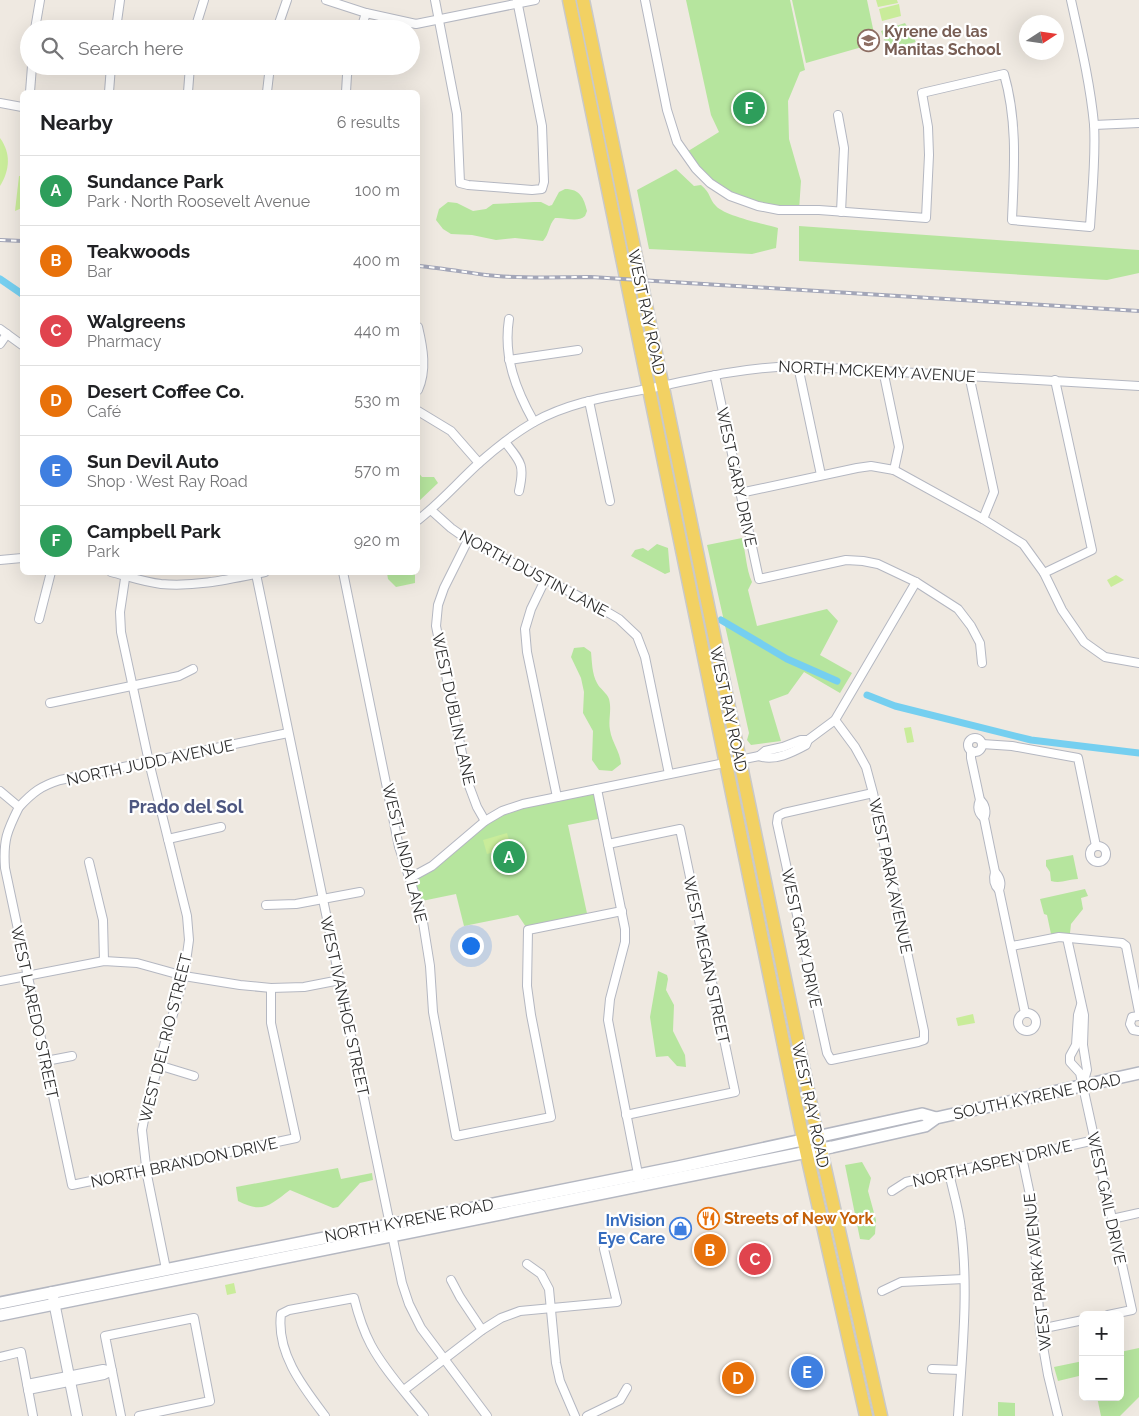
<!DOCTYPE html>
<html lang="en">
<head>
<meta charset="utf-8">
<style>
  :root { --surface:#fff; --page:#f2f2f2; --text:#202124; --muted:#757577; --line:#e0e0e0; --accent:#b45309 }
  body { margin:0; font-family:Raleway,sans-serif; background:var(--page); color:var(--text) }
  .controls { position:absolute; right:15px; bottom:15px; display:grid; overflow:hidden; border-radius:8px; box-shadow:0 5px 20px #0002 }
  .controls button { width:45px; height:45px; display:grid; place-items:center; padding:0; border:0; border-bottom:1px solid var(--line); background:var(--surface); color:var(--text); font:25px sans-serif }
  .compass { position:absolute; left:1019px; top:15px; width:45px; height:45px; border-radius:50%; background:var(--surface); box-shadow:0 5px 20px #0002; rotate:78deg }
  .you { position:absolute; left:470px; top:945px; width:18px; height:18px; margin:-12px; border:4px solid #fff; border-radius:50%; background:#1a73e8; box-shadow:0 0 0 8px #1a73e833 }
  .badge { display:grid; place-items:center; width:32px; height:32px; border-radius:50%; background:var(--accent); color:#fff; font-size:16px; font-weight:700 }
  .pin { position:absolute; translate:-50% -50%; border:2px solid #fff; box-shadow:0 1px 5px #0006 }
  .list { margin:0; padding:0; list-style:none }
  h2 { display:flex; justify-content:space-between; align-items:center; height:65px; margin:0; padding:0 20px; font-size:21px }
  h2 small { font-size:16px; font-weight:400; color:var(--muted) }
  .list li { display:grid; grid-template-columns:32px 1fr auto; gap:15px; align-items:center; box-sizing:border-box; height:70px; padding:0 20px; border-top:1px solid var(--line) }
  .list b { display:block; font-size:19px; white-space:nowrap }
  .list p { margin:0; font-size:16px; white-space:nowrap; color:var(--muted) }
  .list em { font-size:16px; font-style:normal; color:var(--muted) }
  .icon { flex:none; width:28px; height:28px; fill:none; stroke:currentColor; stroke-width:2; stroke-linecap:round; stroke-linejoin:round }
  .map { position:relative; flex:none; width:1139px; height:1416px; overflow:hidden }
  .search { position:absolute; background:var(--surface); box-shadow:0 5px 20px #0002; left:20px; top:20px; width:400px; height:55px; display:flex; align-items:center; gap:12px; box-sizing:border-box; padding:0 18px; border-radius:28px; color:var(--muted); font-size:19px }
  .panel { position:absolute; background:var(--surface); box-shadow:0 5px 20px #0002; left:20px; top:90px; width:400px; height:485px; border-radius:8px }
  .map>svg:first-child { display:block }
  .green { fill:#b6e59e }
  .pitch { fill:#c9ec9a }
  .lines { fill:none; stroke-linecap:round; stroke-linejoin:round }
  .canal { stroke:#75cff0; stroke-width:7 }
  .minor-casing { stroke:#b4b7c1; stroke-width:10 }
  .tertiary-casing { stroke:#b4b7c1; stroke-width:12 }
  .secondary-casing { stroke:#b4b7c1; stroke-width:14 }
  .primary-casing { stroke:#c9c9c9; stroke-width:15 }
  .minor { stroke:#fff; stroke-width:8 }
  .tertiary { stroke:#fff; stroke-width:10 }
  .secondary { stroke:#fff; stroke-width:11 }
  .primary { stroke:#f2d163; stroke-width:12 }
  .rail-casing { stroke:#a3a6b8; stroke-width:4 }
  .rail { stroke:#fff; stroke-width:2; stroke-dasharray:5.5; stroke-linecap:butt }
  .labels { text-anchor:middle; stroke-width:4.5; stroke-linejoin:round; paint-order:stroke }
  .education-label { font-size:16px; font-weight:bold; fill:#785e54; stroke:#fff; text-anchor:start }
  .street-label { font-size:16px; fill:#2e2e2e; stroke:#fff }
  .food-label { font-size:16px; font-weight:bold; fill:#c56008; stroke:#fff; text-anchor:start }
  .shop-label { font-size:16px; font-weight:bold; fill:#366cbe; stroke:#fff; text-anchor:end }
  .neighbourhood-label { font-size:18px; font-weight:bold; fill:#4d5680; stroke:#fff }
</style>
</head>
<body>
<div class="map">
<svg width="1139" height="1416" viewBox="0 0 1139 1416">
  <rect width="100%" height="100%" fill="#efe9e1"/>
  <g class="green">
    <polygon points="686,0 790,0 805,70 800,72 788,101 789,139 801,181 799,210 758,206 710,183 685,153 719,132 711,115"/>
    <polygon points="792,0 867,0 876,43 806,63"/>
    <polygon points="905,23 916,42 888,49 881,31"/>
    <path d="M676,169L694,186L701,185C711,193 709,199 716,206C725,216 764,224 778,228L776,248L752,254L649,249L637,190Z"/>
    <path d="M565,189C580,189 584,198 587,211L585,216C577,223 565,217 555,218C548,226 550,233 543,241L515,238L496,240L472,235L451,234L443,229L436,220L439,209L448,202L457,203L473,211L486,209L493,204L534,202H541L549,206L552,205L559,192Z"/>
    <polygon points="799,226 1139,250 1139,273 1107,280 799,261"/>
    <polygon points="418,472 422,477 434,477 438,483 418,502"/>
    <path d="M742,538C746,553 746,569 752,582L748,590L757,626L827,609L838,621L820,655L852,673L840,693L804,672L788,694L769,701L781,741L751,745L747,740L749,733L707,545Z"/>
    <polygon points="657,544 668,548 670,572 665,574 631,556 635,550 643,548 648,551"/>
    <polygon points="387,573 415,573 415,583 396,587 388,579"/>
    <path d="M584,647L591,652C592,662 592,674 597,683C600,689 607,693 609,699C612,710 608,720 610,730C612,743 620,751 621,764L612,771L599,770L592,760L593,731L583,713L584,692L581,678L571,657L574,648Z"/>
    <polygon points="597,789 603,818 568,825 588,918 528,930 518,915 464,926 456,894 417,902 410,878 502,811"/>
    <path d="M1073,855L1078,879C1068,879 1061,884 1051,881L1050,872L1046,866V860Z"/>
    <polygon points="1085,889 1088,896 1081,898 1083,909 1071,924 1070,933 1051,934 1047,915 1044,914 1040,899"/>
    <polygon points="658,971 667,975 668,979 666,990 674,1005 673,1031 685,1055 686,1067 677,1066 668,1056 656,1057 650,1017"/>
    <polygon points="862,1162 871,1178 868,1191 876,1220 875,1234 869,1240 860,1239 845,1165"/>
    <path d="M338,1168L341,1179L372,1173L373,1180L360,1183L338,1207L333,1208L290,1190C270,1205 263,1214 238,1201L236,1187Z"/>
    <polygon points="1139,1348 1139,1397 1120,1416 1101,1416 1097,1397 1120,1397 1120,1352"/>
    <polygon points="1083,1361 1083,1375 1058,1381 1054,1367"/>
    <polygon points="998,1402 1015,1403 1015,1416 998,1416"/>
  </g>
  <g class="pitch">
    <polygon points="876,0 897,0 898,3 878,7"/>
    <polygon points="899,4 901,16 882,21 879,9"/>
    <path d="M0,138C11,153 10,170 0,186Z"/>
    <polygon points="19,176 22,176 22,208 15,211"/>
    <polygon points="1116,575 1124,580 1111,587 1107,580"/>
    <polygon points="911,727 914,742 907,743 904,728"/>
    <polygon points="507,833 511,847 487,854 483,840"/>
    <polygon points="973,1014 975,1023 958,1026 956,1018"/>
    <polygon points="234,1283 236,1293 227,1295 225,1285"/>
  </g>
  <g class="lines">
    <g class="canal">
      <polyline points="0,279 22,294"/>
      <polyline points="721,620 787,659 837,681"/>
      <polyline points="867,695 895,706 1031,740 1139,753"/>
    </g>
    <defs>
      <g id="minor">
        <polyline points="326,0 366,13 416,24 535,0"/>
        <polyline points="435,0 457,114 460,183 468,185 532,190 542,189 544,182 542,126 517,0"/>
        <path d="M645,0L667,110L677,142L696,169L710,183L730,196L758,206L779,210H819L926,218L929,155L928,127L922,93L1004,74C1018,122 1014,171 1012,220L1090,227C1092,193 1096,158 1094,124C1090,82 1080,41 1071,0"/>
        <polyline points="35,29 40,0"/>
        <polyline points="116,29 120,0"/>
        <polyline points="195,29 204,0"/>
        <polyline points="277,29 287,0"/>
        <polyline points="361,29 366,13"/>
        <polyline points="30,92 32,66"/>
        <polyline points="109,92 111,66"/>
        <polyline points="188,92 190,66"/>
        <polyline points="267,92 270,66"/>
        <polyline points="346,92 347,75 350,66"/>
        <polyline points="0,103 22,107"/>
        <polyline points="838,115 844,148 841,212"/>
        <polyline points="1094,125 1139,123"/>
        <path d="M509,319C503,357 516,390 534,422"/>
        <path d="M418,327C423,348 427,370 418,390"/>
        <polyline points="0,329 22,345"/>
        <polyline points="0,344 7,334"/>
        <polyline points="509,360 578,350"/>
        <polyline points="798,366 821,475"/>
        <polyline points="883,370 899,447 894,470"/>
        <polyline points="715,375 759,579 846,560 863,561 878,564 916,582 958,609 971,626 980,643 982,663"/>
        <polyline points="969,375 994,492 983,519"/>
        <polyline points="589,401 610,501"/>
        <polyline points="418,411 451,431 479,463"/>
        <path d="M505,442C521,462 525,465 519,491"/>
        <polyline points="740,493 857,468 871,466 894,470 983,519 1023,544 1044,573 1062,610 1084,642 1105,657 1139,663"/>
        <polyline points="431,510 451,528 468,540 592,603 619,619 637,636 645,657 669,774"/>
        <path d="M418,520C440,503 458,482 479,463C496,448 515,433 534,422C573,400 619,395 662,386C707,376 751,367 798,366L1139,386"/>
        <polyline points="468,540 444,588 438,605 436,626 468,783 477,807 485,821"/>
        <polyline points="0,560 22,558"/>
        <path d="M111,572C127,576 144,582 161,584C197,587 230,579 265,572"/>
        <polyline points="126,572 120,612 121,632 149,762 187,916 189,940 184,976 147,1105 142,1130 147,1175 166,1269"/>
        <polyline points="343,572 399,847 422,916 430,966 433,1012 456,1136 551,1117 531,1015 527,986 528,930 622,911"/>
        <polyline points="1044,573 1092,550 1055,380"/>
        <polyline points="256,574 402,1283 409,1304 421,1328 487,1416"/>
        <polyline points="545,580 531,609 525,629 527,652 557,797"/>
        <polyline points="39,619 51,572"/>
        <polyline points="50,703 179,676 193,669"/>
        <polyline points="835,720 855,747 866,767 873,793 924,1031 924,1040 918,1042 831,1060 827,1053 777,823 778,816 784,813 873,793"/>
        <circle cx="975" cy="745" r="7"/>
        <polyline points="982,744 1012,746 1078,758 1096,846"/>
        <path d="M971,751V758L980,800C977,807 978,813 984,818"/>
        <path d="M759,756C774,762 793,752 806,745L808,740"/>
        <polyline points="597,789 625,929 625,942 610,999 608,1020 639,1179"/>
        <path d="M0,791L19,807C7,831 3,840 5,868L72,1185L296,1138L271,1023V988"/>
        <path d="M980,800C985,804 987,812 984,818L995,872C993,879 994,885 999,890"/>
        <path d="M19,807C33,792 41,786 60,780L288,733"/>
        <polyline points="168,839 221,827"/>
        <polyline points="608,844 680,829 735,1092 626,1115"/>
        <circle cx="1098" cy="854" r="8"/>
        <polyline points="89,862 103,920 104,961"/>
        <path d="M995,872C1000,877 1002,884 999,890L1025,1013"/>
        <polyline points="410,878 432,866 485,821 502,811 523,804 759,756 765,751 783,747 801,740 808,740 835,720 916,582"/>
        <polyline points="266,905 296,904 360,892"/>
        <polyline points="1067,938 1084,1015 1083,1045 1087,1070 1083,1084"/>
        <polyline points="1012,946 1059,937 1122,943 1126,946 1139,1012"/>
        <polyline points="0,981 104,961 137,963 184,976 240,985 271,988 304,987 340,980"/>
        <polyline points="1081,1005 1078,1015 1076,1045 1070,1056 1070,1062 1080,1073 1132,1310 1108,1315"/>
        <circle cx="1027" cy="1022" r="9"/>
        <polyline points="1139,1016 1132,1017 1130,1024 1133,1030 1139,1031"/>
        <polyline points="46,1061 72,1056"/>
        <polyline points="158,1065 194,1076"/>
        <polyline points="1022,1157 1033,1209 1040,1329 1048,1375 1058,1416"/>
        <path d="M949,1173C953,1191 959,1210 961,1229C969,1291 962,1354 958,1416"/>
        <polyline points="892,1191 906,1182 1095,1140"/>
        <polyline points="1112,1219 1139,1213"/>
        <polyline points="527,1264 541,1274 549,1289 556,1363 560,1381 575,1416"/>
        <polyline points="451,1280 460,1297 482,1330"/>
        <polyline points="882,1291 901,1282 964,1279"/>
        <polyline points="1040,1329 1083,1320"/>
        <polyline points="0,1357 21,1352 33,1416"/>
        <polyline points="932,1369 961,1370"/>
        <polyline points="27,1384 103,1369 112,1371"/>
        <polyline points="28,1390 104,1375 112,1371"/>
        <polyline points="404,1390 482,1330 501,1318 520,1311 617,1302 604,1249"/>
        <polyline points="121,1416 105,1336 194,1318 210,1401 139,1416"/>
        <path d="M325,1416C303,1387 276,1353 281,1314L289,1310L354,1298C358,1314 363,1330 371,1345C385,1371 406,1393 424,1416"/>
        <polyline points="587,1416 620,1400 627,1388"/>
      </g>
      <polyline id="tertiary" points="52,1292 77,1416"/>
      <g id="secondary">
        <polyline points="0,1303 678,1167 922,1114 936,1118"/>
        <polyline points="0,1315 832,1147 925,1126 936,1118 1139,1073"/>
      </g>
      <g id="primary">
        <polyline points="569,0 801,1129 866,1416"/>
        <polyline points="583,0 815,1124 881,1416"/>
      </g>
    </defs>
    <use href="#minor" class="minor-casing"/>
    <use href="#tertiary" class="tertiary-casing"/>
    <use href="#secondary" class="secondary-casing"/>
    <use href="#primary" class="primary-casing"/>
    <use href="#minor" class="minor"/>
    <use href="#tertiary" class="tertiary"/>
    <use href="#secondary" class="secondary"/>
    <use href="#primary" class="primary"/>
    <defs>
      <g id="rail">
        <polyline points="0,240 22,241"/>
        <path d="M418,266C441,268 463,272 486,275C521,279 556,277 591,277L1139,311"/>
      </g>
    </defs>
    <use href="#rail" class="rail-casing"/>
    <use href="#rail" class="rail"/>
  </g>
  <defs>
    <symbol id="school-ring" viewBox="-11 -11 22 22"><circle r="9.5" fill="#fff" stroke="#8d6e63" stroke-width="1.5"/><path d="M0-5L7-2L0 1L-7-2ZM-4 1L0 2.5L4 1V4Q0 6-4 4Z" fill="#8d6e63"/></symbol>
    <symbol id="restaurant-ring" viewBox="-11 -11 22 22"><circle r="9.5" fill="#fff" stroke="#e8710a" stroke-width="1.5"/><path d="M-5-6h1v4h1v-4h1v4h1v-4h1v5L-1.5 .5V6h-2V.5L-5-1ZM5-6V6H3V1.5H1.5Q1.5-4 5-6Z" fill="#e8710a"/></symbol>
    <symbol id="shop-ring" viewBox="-11 -11 22 22"><circle r="9.5" fill="#fff" stroke="#3f7fe0" stroke-width="1.5"/><path d="M-5-2.5h2.3a2.7 3.5 0 0 1 5.4 0H5L5.5 6h-11ZM-1.5-2.5h3a1.5 2.3 0 0 0-3 0Z" fill="#3f7fe0"/></symbol>
  </defs>
  <g fill-rule="evenodd">
    <use href="#school-ring" x="856" y="28" width="25" height="25"/>
    <use href="#restaurant-ring" x="696" y="1206" width="25" height="25"/>
    <use href="#shop-ring" x="668" y="1216" width="25" height="25"/>
  </g>
  <g class="labels">
    <g class="education-label">
      <text x="884" y="37">Kyrene de las<tspan x="884" dy="18">Manitas School</tspan></text>
    </g>
    <g class="street-label">
      <text transform="translate(647 312) rotate(78)" y="6">WEST RAY ROAD</text>
      <text transform="translate(877 371) rotate(3)" y="6">NORTH MCKEMY AVENUE</text>
      <text transform="translate(737 477) rotate(78)" y="6">WEST GARY DRIVE</text>
      <text transform="translate(534 573) rotate(28)" y="6">NORTH DUSTIN LANE</text>
      <text transform="translate(454 709) rotate(78)" y="6">WEST DUBLIN LANE</text>
      <text transform="translate(729 709) rotate(78)" y="6">WEST RAY ROAD</text>
      <text transform="translate(150 762) rotate(-12)" y="6">NORTH JUDD AVENUE</text>
      <text transform="translate(405 853) rotate(76)" y="6">WEST LINDA LANE</text>
      <text transform="translate(891 876) rotate(78)" y="6">WEST PARK AVENUE</text>
      <text transform="translate(802 938) rotate(78)" y="6">WEST GARY DRIVE</text>
      <text transform="translate(707 960) rotate(78)" y="6">WEST MEGAN STREET</text>
      <text transform="translate(345 1006) rotate(78)" y="6">WEST IVANHOE STREET</text>
      <text transform="translate(35 1012) rotate(78)" y="6">WEST LAREDO STREET</text>
      <text transform="translate(165 1038) rotate(-76)" y="6">WEST DEL RIO STREET</text>
      <text transform="translate(1037 1096) rotate(-12)" y="6">SOUTH KYRENE ROAD</text>
      <text transform="translate(811 1105) rotate(78)" y="6">WEST RAY ROAD</text>
      <text transform="translate(184 1162) rotate(-12)" y="6">NORTH BRANDON DRIVE</text>
      <text transform="translate(992 1163) rotate(-13)" y="6">NORTH ASPEN DRIVE</text>
      <text transform="translate(1107 1198) rotate(78)" y="6">WEST GAIL DRIVE</text>
      <text transform="translate(409 1220) rotate(-11)" y="6">NORTH KYRENE ROAD</text>
      <text transform="translate(1037 1272) rotate(-96)" y="6">WEST PARK AVENUE</text>
    </g>
    <g class="food-label">
      <text x="724" y="1224">Streets of New York</text>
    </g>
    <g class="shop-label">
      <text x="665" y="1226">InVision<tspan x="665" dy="18">Eye Care</tspan></text>
    </g>
    <g class="neighbourhood-label">
      <text x="186" y="813">Prado del Sol</text>
    </g>
  </g>
</svg>
<div class="controls">
<button>+</button>
<button>−</button>
</div>
<svg class="compass" viewBox="-18 -18 36 36"><path d="M0-13l5 13h-10z" fill="#e53935"/><path d="M0 13l5-13h-10z" fill="#757577"/></svg>
<div class="you"></div>
<div class="pin badge" style="left:509px;top:857px;background:#2e9e5b">A</div>
<div class="pin badge" style="left:710px;top:1250px;background:#e8710a">B</div>
<div class="pin badge" style="left:755px;top:1259px;background:#e0444e">C</div>
<div class="pin badge" style="left:738px;top:1378px;background:#e8710a">D</div>
<div class="pin badge" style="left:807px;top:1372px;background:#3f7fe0">E</div>
<div class="pin badge" style="left:749px;top:108px;background:#2e9e5b">F</div>
<div class="search"><svg class="icon" aria-label="search" viewBox="0 0 24 24"><circle cx="10" cy="10" r="6"/><path d="M15 15l6 6"/></svg>Search here</div>
<section class="panel">
<h2>Nearby<small>6 results</small></h2>
<ul class="list">
<li><span class="badge" style="background:#2e9e5b">A</span><div><b>Sundance Park</b><p>Park · North Roosevelt Avenue</p></div><em>100 m</em></li>
<li><span class="badge" style="background:#e8710a">B</span><div><b>Teakwoods</b><p>Bar</p></div><em>400 m</em></li>
<li><span class="badge" style="background:#e0444e">C</span><div><b>Walgreens</b><p>Pharmacy</p></div><em>440 m</em></li>
<li><span class="badge" style="background:#e8710a">D</span><div><b>Desert Coffee Co.</b><p>Café</p></div><em>530 m</em></li>
<li><span class="badge" style="background:#3f7fe0">E</span><div><b>Sun Devil Auto</b><p>Shop · West Ray Road</p></div><em>570 m</em></li>
<li><span class="badge" style="background:#2e9e5b">F</span><div><b>Campbell Park</b><p>Park</p></div><em>920 m</em></li>
</ul>
</section>
</div>
</body>
</html>
